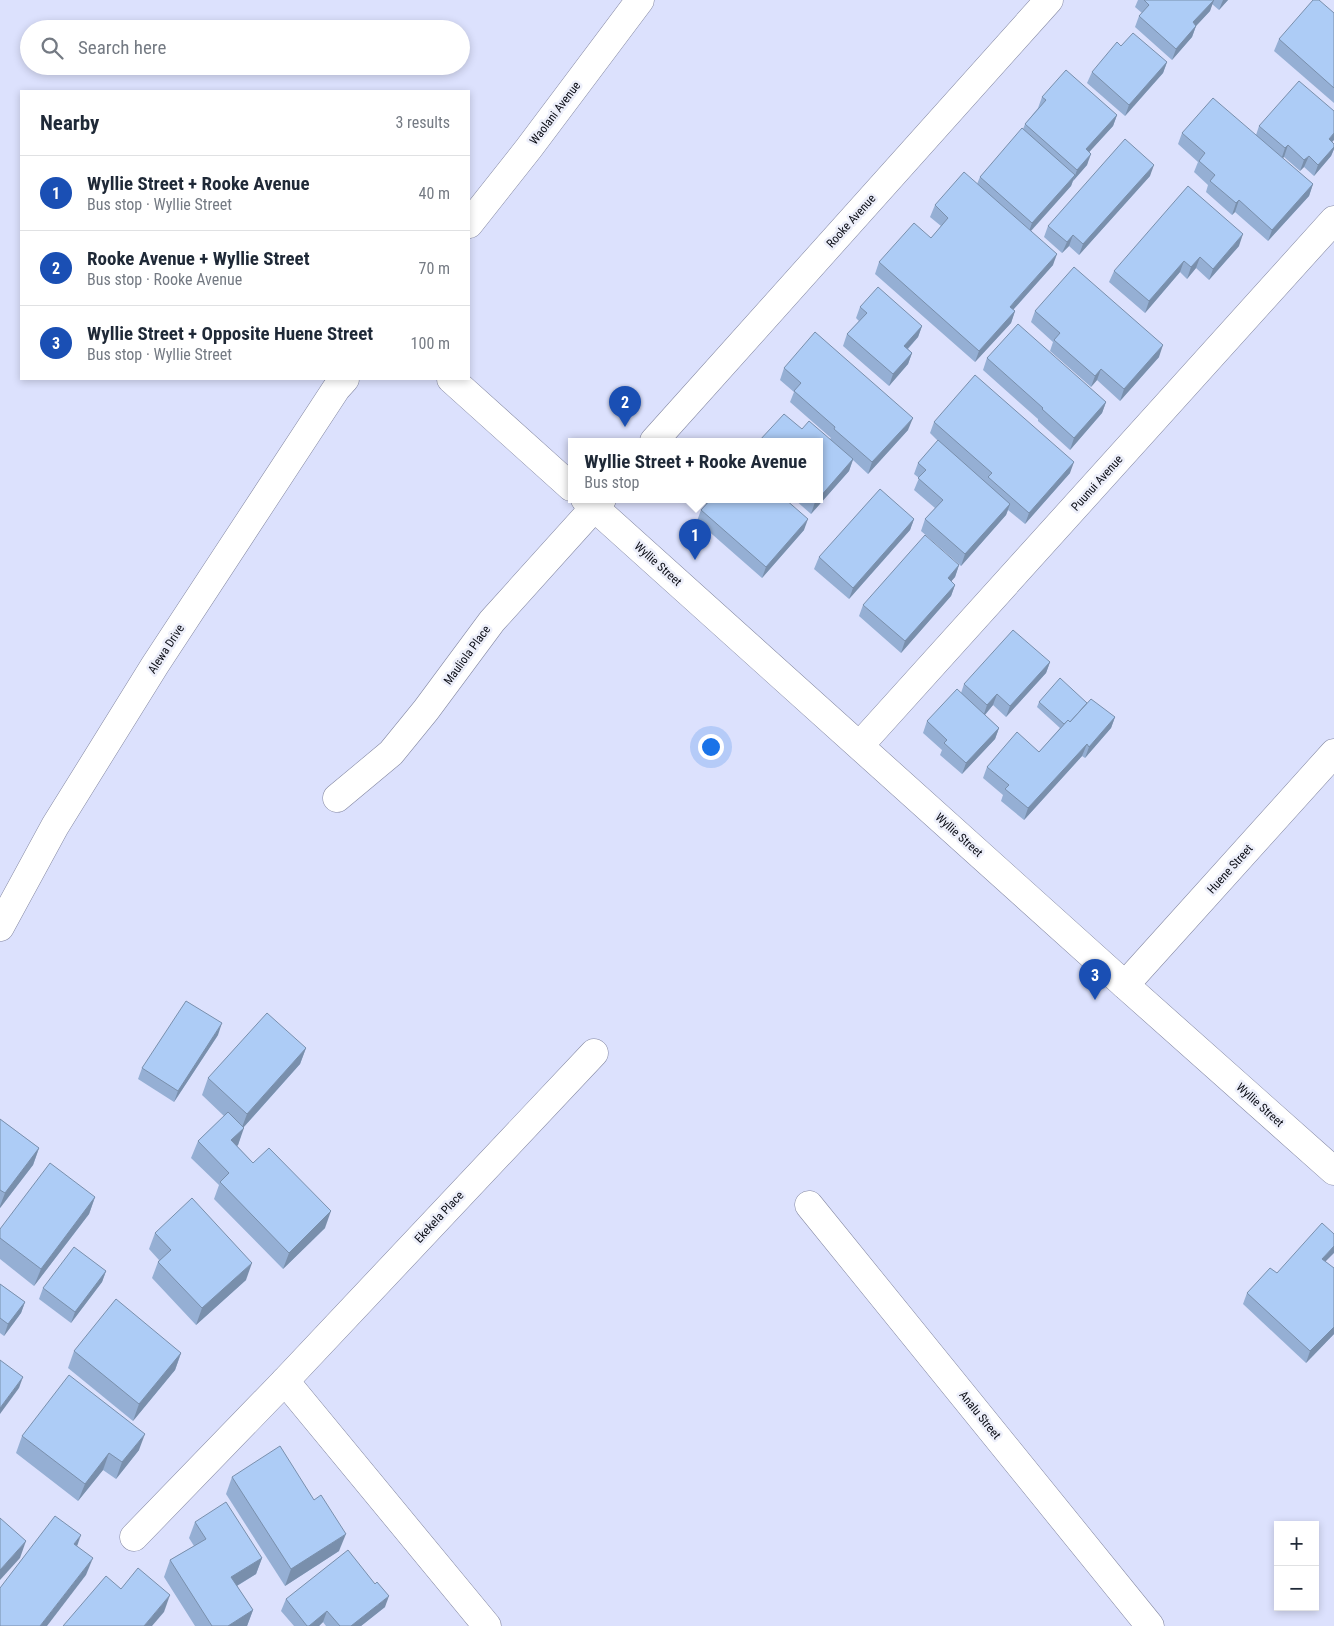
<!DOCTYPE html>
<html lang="en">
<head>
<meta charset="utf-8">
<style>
  :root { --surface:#fff; --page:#f2f2f3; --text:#1f2937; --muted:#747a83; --line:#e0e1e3; --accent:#007b5a }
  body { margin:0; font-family:"Roboto Condensed",sans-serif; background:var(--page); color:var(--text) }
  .controls { position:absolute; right:15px; bottom:15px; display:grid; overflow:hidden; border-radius:0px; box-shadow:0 2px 8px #0003 }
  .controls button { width:45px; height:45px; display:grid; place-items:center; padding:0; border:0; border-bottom:1px solid var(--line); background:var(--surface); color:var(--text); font:25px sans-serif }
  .you { position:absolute; left:710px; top:746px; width:18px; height:18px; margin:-12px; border:4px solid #fff; border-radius:50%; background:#1a73e8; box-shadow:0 0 0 8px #1a73e833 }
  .badge { display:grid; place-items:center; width:32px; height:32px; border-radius:50%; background:var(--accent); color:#fff; font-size:16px; font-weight:700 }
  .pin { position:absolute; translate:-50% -41px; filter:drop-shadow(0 1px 2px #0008) }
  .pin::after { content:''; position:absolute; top:26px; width:18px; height:15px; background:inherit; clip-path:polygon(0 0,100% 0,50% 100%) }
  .popup { position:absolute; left:568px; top:438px; width:255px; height:65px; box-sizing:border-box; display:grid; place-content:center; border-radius:0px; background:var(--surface); filter:drop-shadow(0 1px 4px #0005); font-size:16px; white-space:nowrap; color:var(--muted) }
  .popup b { font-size:19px; color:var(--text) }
  .popup::after { content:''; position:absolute; left:50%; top:100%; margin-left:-10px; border:10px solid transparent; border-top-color:var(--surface) }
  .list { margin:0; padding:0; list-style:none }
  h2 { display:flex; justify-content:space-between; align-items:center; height:65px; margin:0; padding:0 20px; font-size:21px }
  h2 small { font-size:16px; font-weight:400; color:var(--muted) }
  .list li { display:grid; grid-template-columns:32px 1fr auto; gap:15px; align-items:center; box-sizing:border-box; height:75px; padding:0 20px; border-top:1px solid var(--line) }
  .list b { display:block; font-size:19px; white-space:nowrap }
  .list p { margin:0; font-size:16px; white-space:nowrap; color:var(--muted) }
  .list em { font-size:16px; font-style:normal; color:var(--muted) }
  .icon { flex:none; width:28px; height:28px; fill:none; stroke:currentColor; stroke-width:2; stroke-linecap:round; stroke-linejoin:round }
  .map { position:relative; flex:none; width:1334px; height:1626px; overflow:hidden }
  .search { position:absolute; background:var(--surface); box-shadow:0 2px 8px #0003; left:20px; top:20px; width:450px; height:55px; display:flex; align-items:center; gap:12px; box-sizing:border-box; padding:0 18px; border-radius:28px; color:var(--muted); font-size:19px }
  .panel { position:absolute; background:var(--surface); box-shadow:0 2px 8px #0003; left:20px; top:90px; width:450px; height:290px; border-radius:0px }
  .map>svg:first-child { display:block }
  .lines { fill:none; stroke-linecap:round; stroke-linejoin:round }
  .minor-casing { stroke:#8387a1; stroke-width:29 }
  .tertiary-casing { stroke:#8387a1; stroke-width:29 }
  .minor { stroke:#fff; stroke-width:28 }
  .tertiary { stroke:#fff; stroke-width:28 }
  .wall { fill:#95afd4 }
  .shaded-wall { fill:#798fac }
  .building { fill:#adccf6; stroke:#798fac }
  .labels { text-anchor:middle; stroke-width:5; stroke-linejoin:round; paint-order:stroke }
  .street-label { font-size:12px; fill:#090b14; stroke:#edeffa }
</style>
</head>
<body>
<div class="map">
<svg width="1334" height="1626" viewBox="0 0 1334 1626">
  <rect width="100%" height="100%" fill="#dce1fd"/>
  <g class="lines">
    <defs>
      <g id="minor">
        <polyline points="469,224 529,148 640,0"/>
        <polyline points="654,441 1049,0"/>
        <polyline points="860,745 1334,220"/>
        <polyline points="337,798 391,753 426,710 492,621 602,499"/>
        <polyline points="1125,985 1334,753"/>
        <polyline points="809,1205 1150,1626"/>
        <polyline points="285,1381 487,1626"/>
        <polyline points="134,1537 285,1381 594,1053"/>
      </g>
      <g id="tertiary">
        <polyline points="451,379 571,487"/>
        <polyline points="585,499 1125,985 1334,1171"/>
        <polyline points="0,927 55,826 155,665 336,389 345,379"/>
      </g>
    </defs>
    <use href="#minor" class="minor-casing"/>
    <use href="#tertiary" class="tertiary-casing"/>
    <use href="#minor" class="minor"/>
    <use href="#tertiary" class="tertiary"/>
  </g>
  <g class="wall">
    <polygon points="1138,0 1228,0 1219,10 1212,4 1210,11 1196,26 1192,37 1172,60 1135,27 1139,16 1142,13 1135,7"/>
    <polygon points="1334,13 1334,103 1274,51 1279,39"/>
    <polygon points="1121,46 1167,62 1163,73 1125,116 1087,83 1092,72"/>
    <polygon points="1042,97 1117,115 1113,126 1089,152 1087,165 1073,181 1071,186 1031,231 1053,265 1013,310 1015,311 1011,323 975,362 875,274 879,262 931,238 941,226 930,217 935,205 977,184 980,177 1023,129 1025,124 1038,108"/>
    <polygon points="1259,126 1332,142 1334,144 1334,149 1331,156 1314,176 1304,167 1300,171 1284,157 1282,158 1313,184 1309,196 1268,241 1235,212 1232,215 1206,192 1208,185 1194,172 1198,162 1178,144 1182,133 1256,135"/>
    <polygon points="1150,176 1079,255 1069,246 1062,253 1044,237 1048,226"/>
    <polygon points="1239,246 1209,280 1196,268 1187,279 1180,272 1145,313 1109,282 1114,271"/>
    <polygon points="860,307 922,326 918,337 908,349 912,353 908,364 889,386 843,346 847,334 859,321 856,318"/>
    <polygon points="1035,311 1159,357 1120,401 1097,380 1091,387 1050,351 1053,342 1031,322"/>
    <polygon points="987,358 1106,402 1102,413 1070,450 1038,421 1038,419 983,370"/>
    <polygon points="784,368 908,430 868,474 853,460 849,471 811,514 794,499 819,499 802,429 830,439 831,438 790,402 794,392 780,380"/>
    <polygon points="934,422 1070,473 1025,524 1008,510 1006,515 961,566 921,531 925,519 935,508 914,490 919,478 914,474 918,463 938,441 930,433"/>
    <polygon points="701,499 785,499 804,530 762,578 697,521 701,510 707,504"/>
    <polygon points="914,519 910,530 849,599 814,569 819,557"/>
    <polygon points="959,565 955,577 951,581 955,585 951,596 901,653 859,616 863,605"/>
    <polygon points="1050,662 1046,673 1006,717 993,705 985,715 999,728 995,739 962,774 940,755 942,750 923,733 927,721 961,693 964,684"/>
    <polygon points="1039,702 1087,703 1115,717 1111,728 1085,758 1082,756 1024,820 1001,801 1003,795 983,778 987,767 1039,752 1060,728 1037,707"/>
    <polygon points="218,1035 174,1102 138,1079 142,1068"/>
    <polygon points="306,1048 300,1064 243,1128 238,1145 237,1146 253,1163 325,1228 283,1269 214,1199 219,1185 191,1158 198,1141 224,1116 202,1095 208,1078"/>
    <polygon points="0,1119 39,1148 33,1165 0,1208"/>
    <polygon points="95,1197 89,1214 34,1286 0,1259 0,1229"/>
    <polygon points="155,1233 246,1280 196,1325 152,1278 158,1262 159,1260 149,1249"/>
    <polygon points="1326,1262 1334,1334 1306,1363 1243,1304 1247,1293 1277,1273"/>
    <polygon points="106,1271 102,1282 71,1323 39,1299 43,1288"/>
    <polygon points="0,1284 25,1302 21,1313 4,1336 0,1333"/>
    <polygon points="74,1351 181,1353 175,1370 133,1421 68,1368"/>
    <polygon points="22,1436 139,1450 116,1479 103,1470 78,1501 16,1453"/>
    <polygon points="232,1477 339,1551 285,1586 226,1494"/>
    <polygon points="195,1522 262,1558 256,1574 237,1586 253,1610 247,1626 195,1626 164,1577 170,1560 194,1546 189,1538"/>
    <polygon points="286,1599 385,1607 361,1626 326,1626 323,1622 319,1626 294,1626 281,1611"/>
  </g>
  <g class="shaded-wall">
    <polygon points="1214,0 1210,11 1196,26 1192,37 1172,60 1176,49 1193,22"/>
    <polygon points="1223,0 1228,0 1219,10"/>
    <polygon points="1167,62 1163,73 1125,116 1129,105"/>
    <polygon points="1117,115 1113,126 1082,160 1086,149"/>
    <polygon points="1334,133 1334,140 1325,150 1329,139"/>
    <polygon points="1288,145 1284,157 1281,160 1285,148"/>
    <polygon points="1334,147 1334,149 1331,156 1314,176 1318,165"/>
    <polygon points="1091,154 1087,165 1073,181 1077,170"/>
    <polygon points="1309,156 1304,167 1300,171 1304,160"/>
    <polygon points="1154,165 1150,176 1079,255 1083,244"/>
    <polygon points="1075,175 1071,186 1028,234 1032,223"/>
    <polygon points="1313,184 1309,196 1268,241 1272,230"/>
    <polygon points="1239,200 1235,212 1232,215 1236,203"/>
    <polygon points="1243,234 1239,246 1209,280 1213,269"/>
    <polygon points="1073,235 1069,246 1062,253 1067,242"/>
    <polygon points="1057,254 1053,265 1011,312 1010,307"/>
    <polygon points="1200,257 1196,268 1187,279 1191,267"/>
    <polygon points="1184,261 1180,272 1145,313 1149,301"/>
    <polygon points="1015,311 1011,323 975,362 979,351"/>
    <polygon points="922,326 918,337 900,357 904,346"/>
    <polygon points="1163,345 1159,357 1120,401 1124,389"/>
    <polygon points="912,353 908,364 889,386 893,374"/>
    <polygon points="1101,369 1097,380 1091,387 1095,376"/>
    <polygon points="1106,402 1102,413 1070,450 1074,438"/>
    <polygon points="913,418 908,430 868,474 872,462"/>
    <polygon points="853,459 849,471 811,514 815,502"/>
    <polygon points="1074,462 1070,473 1025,524 1029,513"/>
    <polygon points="1010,504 1006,515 961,566 965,554"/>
    <polygon points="808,519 804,530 762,578 766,567"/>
    <polygon points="914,519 910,530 849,599 853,588"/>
    <polygon points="959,565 955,577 944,590 948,578"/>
    <polygon points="955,585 951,596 901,653 905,641"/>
    <polygon points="1050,662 1046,673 1006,717 1010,706"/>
    <polygon points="997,694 993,705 983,717 987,705"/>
    <polygon points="1115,717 1111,728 1085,758 1089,747"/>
    <polygon points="999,728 995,739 962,774 966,763"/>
    <polygon points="1087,744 1082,756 1024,820 1028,808"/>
    <polygon points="222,1023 218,1035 174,1102 178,1091"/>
    <polygon points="306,1048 300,1064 241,1130 247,1114"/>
    <polygon points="244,1128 238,1145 225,1157 231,1140"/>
    <polygon points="39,1148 33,1165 0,1208 0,1206 5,1193"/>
    <polygon points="95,1197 89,1214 34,1286 41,1269"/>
    <polygon points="331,1211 325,1228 283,1269 289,1253"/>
    <polygon points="1334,1246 1334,1253 1317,1270 1322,1259"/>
    <polygon points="252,1263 246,1280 196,1325 202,1308"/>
    <polygon points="106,1271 102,1282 71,1323 75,1312"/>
    <polygon points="25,1302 21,1313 4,1336 8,1324"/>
    <polygon points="1334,1327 1334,1334 1306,1363 1310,1351"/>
    <polygon points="181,1353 175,1370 133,1421 139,1404"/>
    <polygon points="23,1377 19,1388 0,1414 0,1408"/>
    <polygon points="145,1434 139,1450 116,1479 122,1462"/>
    <polygon points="109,1453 103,1470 78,1501 85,1484"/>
    <polygon points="346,1534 339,1551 285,1586 291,1569"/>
    <polygon points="81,1535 75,1552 74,1544"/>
    <polygon points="26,1541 20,1558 0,1580 0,1570"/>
    <polygon points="93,1558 86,1575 47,1626 40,1626"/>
    <polygon points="262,1558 256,1574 225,1593 231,1577"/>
    <polygon points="170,1595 164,1612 152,1626 144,1626"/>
    <polygon points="389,1596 385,1607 361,1626 351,1626"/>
    <polygon points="253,1610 247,1626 228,1626"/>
    <polygon points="327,1611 323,1622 319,1626 309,1626"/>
  </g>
  <g class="building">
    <polygon points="1144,0 1214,0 1193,22 1196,26 1176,49 1139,16 1149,5"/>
    <polygon points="1313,0 1319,0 1334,13 1334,88 1279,39"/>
    <polygon points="1133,33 1167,62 1129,105 1092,72 1117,42 1121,46"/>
    <polygon points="1066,70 1117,115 1086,149 1091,154 1077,170 1025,124 1046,100 1042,97"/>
    <polygon points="1299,81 1334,111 1334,133 1329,139 1334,144 1334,147 1318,165 1309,156 1304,160 1288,145 1285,148 1259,126"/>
    <polygon points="1213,98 1313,184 1272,230 1239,200 1236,203 1210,181 1215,175 1199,161 1205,153 1182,133"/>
    <polygon points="1022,128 1075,175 1032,223 980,177"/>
    <polygon points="1125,139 1154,165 1083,244 1073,235 1067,242 1048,226"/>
    <polygon points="964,172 1057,254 1015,301 1010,307 1015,311 979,351 879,262 914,223 931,238 948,218 935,205"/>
    <polygon points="1188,186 1243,234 1213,269 1200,257 1191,267 1184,261 1149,301 1114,271"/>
    <polygon points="1074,267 1163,345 1124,389 1101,369 1095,376 1054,340 1060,333 1035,311"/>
    <polygon points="878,287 922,326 904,346 912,353 893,374 847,334 867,313 860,307"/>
    <polygon points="1018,324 1106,402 1074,438 1042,409 1043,408 987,358"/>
    <polygon points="815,332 913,418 872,462 834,429 835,427 794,391 801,383 784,368"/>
    <polygon points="975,375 1074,462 1029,513 988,477 992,473 934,422"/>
    <polygon points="784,414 802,429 809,421 853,459 819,498 819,441 759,441"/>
    <polygon points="938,440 1010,504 965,554 925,519 943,500 918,478 926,470 918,463"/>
    <polygon points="880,489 914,519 853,588 819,557"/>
    <polygon points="711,499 785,499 808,519 766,567 701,510"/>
    <polygon points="811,499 818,499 815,502"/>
    <polygon points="925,535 959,565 948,578 955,585 905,641 863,605"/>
    <polygon points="1013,630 1050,662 1010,706 997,694 987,705 964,684"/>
    <polygon points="1060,678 1087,703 1070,722 1068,720 1064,724 1039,702"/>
    <polygon points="957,689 999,728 966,763 944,743 947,740 927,721"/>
    <polygon points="1091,699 1115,717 1089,747 1087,744 1028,808 1005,789 1009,785 987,767 1017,732 1039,752 1068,720 1070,722"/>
    <polygon points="186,1001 222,1023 178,1091 142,1068"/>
    <polygon points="267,1013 306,1048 247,1114 208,1078"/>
    <polygon points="228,1112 244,1128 231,1140 253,1163 269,1148 331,1211 289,1253 220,1182 229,1173 198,1141"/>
    <polygon points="0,1119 39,1148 5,1193 0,1190"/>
    <polygon points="50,1163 95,1197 41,1269 0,1238 0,1229"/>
    <polygon points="192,1198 252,1263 202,1308 158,1262 171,1250 155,1233"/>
    <polygon points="1322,1223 1334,1234 1334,1246 1322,1259 1334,1268 1334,1327 1310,1351 1247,1293 1270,1268 1277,1273"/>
    <polygon points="74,1247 106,1271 75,1312 43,1288"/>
    <polygon points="0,1284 25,1302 8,1324 0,1318"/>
    <polygon points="116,1299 181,1353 139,1404 74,1351"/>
    <polygon points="0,1360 23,1377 0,1408"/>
    <polygon points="69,1375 145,1434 122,1462 109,1453 85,1484 22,1436"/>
    <polygon points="280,1446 314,1500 321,1495 346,1534 291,1569 232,1477"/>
    <polygon points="226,1502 262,1558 231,1577 253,1610 228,1626 212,1626 170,1560 206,1539 195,1522"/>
    <polygon points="55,1516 81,1535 74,1544 93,1558 40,1626 0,1626 0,1588"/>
    <polygon points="0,1518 26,1541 0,1570"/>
    <polygon points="348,1550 375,1584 377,1582 389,1596 351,1626 340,1626 327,1611 309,1626 307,1626 286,1599"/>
    <polygon points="138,1568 170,1595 144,1626 63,1626 106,1576 121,1589"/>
  </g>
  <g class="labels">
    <g class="street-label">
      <text transform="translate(555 113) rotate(-53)" y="4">Waolani Avenue</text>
      <text transform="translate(851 221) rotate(-48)" y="4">Rooke Avenue</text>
      <text transform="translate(1097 483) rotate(-48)" y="4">Puunui Avenue</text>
      <text transform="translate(658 564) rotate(42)" y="4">Wyllie Street</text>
      <text transform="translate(166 649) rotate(-57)" y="4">Alewa Drive</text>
      <text transform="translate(467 655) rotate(-54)" y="4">Mauliola Place</text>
      <text transform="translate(959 835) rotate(42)" y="4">Wyllie Street</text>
      <text transform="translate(1230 869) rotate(-48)" y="4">Huene Street</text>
      <text transform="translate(1260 1105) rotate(42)" y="4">Wyllie Street</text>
      <text transform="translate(439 1217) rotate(-47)" y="4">Ekekela Place</text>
      <text transform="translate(980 1415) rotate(51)" y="4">Analu Street</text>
    </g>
  </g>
</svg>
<div class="controls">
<button>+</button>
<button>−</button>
</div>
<div class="you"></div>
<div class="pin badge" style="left:695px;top:560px;background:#1a4fb4">1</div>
<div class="popup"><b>Wyllie Street + Rooke Avenue</b>Bus stop</div>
<div class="pin badge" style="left:625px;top:427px;background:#1a4fb4">2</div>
<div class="pin badge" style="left:1095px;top:1000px;background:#1a4fb4">3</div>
<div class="search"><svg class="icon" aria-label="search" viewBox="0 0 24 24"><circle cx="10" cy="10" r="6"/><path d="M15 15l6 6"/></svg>Search here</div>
<section class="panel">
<h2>Nearby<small>3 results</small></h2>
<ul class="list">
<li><span class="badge" style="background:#1a4fb4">1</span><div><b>Wyllie Street + Rooke Avenue</b><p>Bus stop · Wyllie Street</p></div><em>40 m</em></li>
<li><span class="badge" style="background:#1a4fb4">2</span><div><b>Rooke Avenue + Wyllie Street</b><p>Bus stop · Rooke Avenue</p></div><em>70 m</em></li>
<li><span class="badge" style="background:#1a4fb4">3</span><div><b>Wyllie Street + Opposite Huene Street</b><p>Bus stop · Wyllie Street</p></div><em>100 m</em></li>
</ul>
</section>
</div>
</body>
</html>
